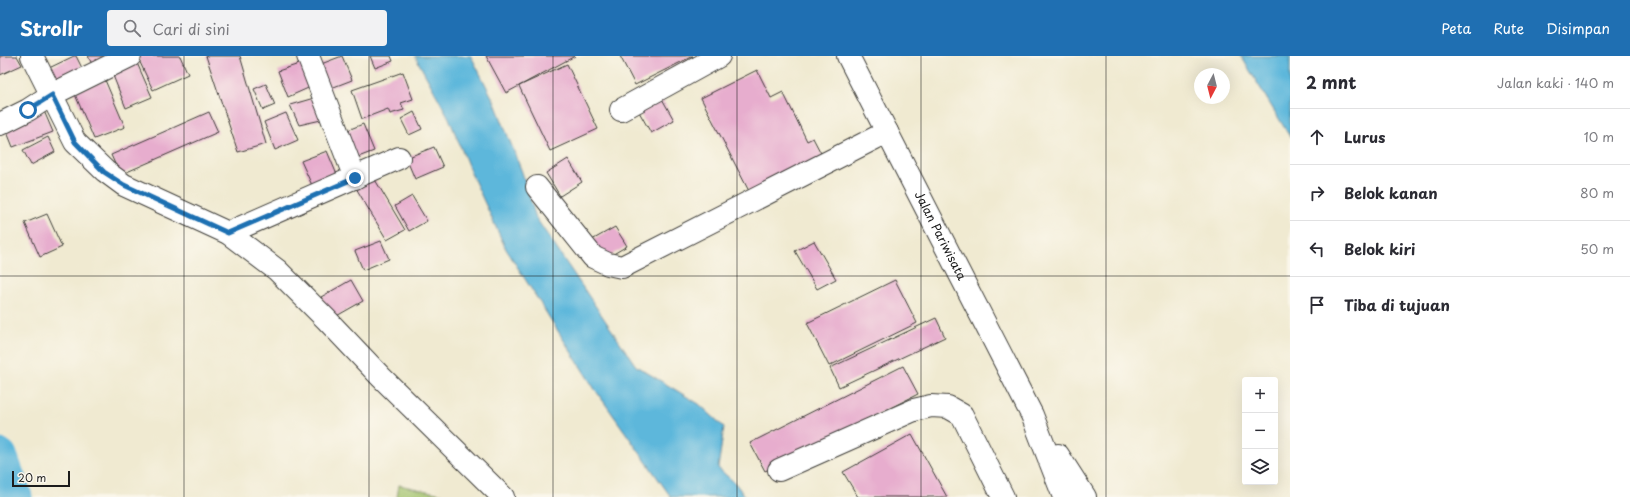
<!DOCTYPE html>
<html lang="id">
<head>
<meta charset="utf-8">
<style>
  :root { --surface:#fff; --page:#f2f2f3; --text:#2b2b33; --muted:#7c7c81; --line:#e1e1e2; --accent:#1f6fb2 }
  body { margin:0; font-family:"Playpen Sans",sans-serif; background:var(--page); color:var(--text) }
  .controls { position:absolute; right:12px; bottom:12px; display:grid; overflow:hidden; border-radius:4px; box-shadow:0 4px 16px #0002 }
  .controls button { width:36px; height:36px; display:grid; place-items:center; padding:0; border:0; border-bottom:1px solid var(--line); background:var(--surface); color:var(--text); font:20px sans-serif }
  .compass { position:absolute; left:1194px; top:12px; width:36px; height:36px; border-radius:50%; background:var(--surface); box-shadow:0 4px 16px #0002; rotate:187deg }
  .scale { position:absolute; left:12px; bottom:10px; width:58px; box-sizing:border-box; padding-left:4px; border:2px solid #1c1c1c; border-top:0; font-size:11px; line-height:14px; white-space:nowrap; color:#1c1c1c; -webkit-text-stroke:3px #fbf7ec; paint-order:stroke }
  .stop { position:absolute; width:12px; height:12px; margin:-9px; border:3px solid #1f6fb2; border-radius:50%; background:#fff }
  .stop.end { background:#1f6fb2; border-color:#fff; box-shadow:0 1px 4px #0008 }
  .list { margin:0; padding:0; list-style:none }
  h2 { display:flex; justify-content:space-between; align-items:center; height:52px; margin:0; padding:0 16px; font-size:17px }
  h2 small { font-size:13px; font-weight:400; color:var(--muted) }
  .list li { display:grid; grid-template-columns:26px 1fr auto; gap:12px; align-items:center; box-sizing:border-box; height:56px; padding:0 16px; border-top:1px solid var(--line) }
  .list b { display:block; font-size:15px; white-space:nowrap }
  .list em { font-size:13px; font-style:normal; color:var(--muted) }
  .icon { flex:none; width:22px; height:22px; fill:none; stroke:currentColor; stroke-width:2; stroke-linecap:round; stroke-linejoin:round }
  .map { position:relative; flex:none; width:1290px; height:441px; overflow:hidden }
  header { display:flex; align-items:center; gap:24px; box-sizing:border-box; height:56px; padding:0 20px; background:var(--accent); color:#fff }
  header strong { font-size:19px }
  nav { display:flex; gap:22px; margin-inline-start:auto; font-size:14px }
  .search { width:280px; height:36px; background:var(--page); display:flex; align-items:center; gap:10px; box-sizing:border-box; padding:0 14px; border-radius:4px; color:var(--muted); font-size:15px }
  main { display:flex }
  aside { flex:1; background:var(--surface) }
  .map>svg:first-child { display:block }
  .green { fill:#a1c26a; stroke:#5e6f43 }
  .water { fill:#5db7db; stroke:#3c6a7c }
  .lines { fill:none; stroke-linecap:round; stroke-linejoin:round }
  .river { stroke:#5db7db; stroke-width:35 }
  .building { fill:#e7adce }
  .minor-casing { stroke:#3c3b37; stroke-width:24 }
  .major-casing { stroke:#3c3b37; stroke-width:24 }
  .minor { stroke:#fff; stroke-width:22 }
  .major { stroke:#fff; stroke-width:22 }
  .route { stroke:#1f6fb2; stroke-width:5 }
  .grid { fill:none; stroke:#1c1c1c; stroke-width:1; stroke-opacity:0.55 }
  .labels { text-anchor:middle; stroke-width:3.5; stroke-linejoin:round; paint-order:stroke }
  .street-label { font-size:12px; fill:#1c1c1c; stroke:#fbf7ec }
</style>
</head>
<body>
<header>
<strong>Strollr</strong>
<div class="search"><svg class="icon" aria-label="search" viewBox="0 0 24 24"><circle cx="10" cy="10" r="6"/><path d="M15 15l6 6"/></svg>Cari di sini</div>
<nav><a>Peta</a><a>Rute</a><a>Disimpan</a></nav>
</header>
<main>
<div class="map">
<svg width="1290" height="441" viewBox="0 0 1290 441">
  <rect width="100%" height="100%" fill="#fbf7ec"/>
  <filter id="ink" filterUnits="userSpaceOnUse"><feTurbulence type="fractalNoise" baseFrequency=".025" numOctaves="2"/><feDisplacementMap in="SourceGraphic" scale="8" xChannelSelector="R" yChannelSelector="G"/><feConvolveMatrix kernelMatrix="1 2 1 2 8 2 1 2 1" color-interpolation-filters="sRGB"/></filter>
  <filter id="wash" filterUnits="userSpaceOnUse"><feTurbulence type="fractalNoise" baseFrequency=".012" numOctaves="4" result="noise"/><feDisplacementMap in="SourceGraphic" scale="16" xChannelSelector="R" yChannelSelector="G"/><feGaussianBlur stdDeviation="0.9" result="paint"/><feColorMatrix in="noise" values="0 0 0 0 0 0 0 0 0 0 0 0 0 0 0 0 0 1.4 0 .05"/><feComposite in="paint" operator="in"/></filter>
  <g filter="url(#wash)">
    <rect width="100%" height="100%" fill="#f0ead1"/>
    <polygon class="green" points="399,429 455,441 397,441"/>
    <g class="water">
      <polygon points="415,0 471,0 495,47 522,116 536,162 636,310 699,348 724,371 718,412 735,427 746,441 671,441 594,332 506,193 471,117 449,62"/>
      <polygon points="1241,0 1290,0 1290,81"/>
    </g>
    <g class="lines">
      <polyline class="river" points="0,400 15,441"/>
    </g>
    <g id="blocks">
      <g class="building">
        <polygon points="0,0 17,0 22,9 0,19"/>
        <polygon points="74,0 76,0 86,20 57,33 47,13"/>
        <polygon points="88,0 107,0 92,8"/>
        <polygon points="137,0 180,0 188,18 153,34"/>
        <polygon points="206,0 240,0 266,88 238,96"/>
        <polygon points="342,0 352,24 326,34 316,10"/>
        <polygon points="370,0 391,0 393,5 375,12"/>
        <polygon points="486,0 575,0 506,37"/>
        <polygon points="620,0 693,0 635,29"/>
        <polygon points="305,6 315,29 288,41 278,15"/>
        <polygon points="137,7 152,41 126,52 112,17"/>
        <polygon points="567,8 598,73 550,95 519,30"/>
        <polygon points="757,14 771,42 783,36 807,85 813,82 824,103 751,139 701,42"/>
        <polygon points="403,16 413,43 401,47 404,54 390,58 388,53 362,63 352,34"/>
        <polygon points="105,24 125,71 94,83 74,36"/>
        <polygon points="266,28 275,49 263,54 254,33"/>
        <polygon points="661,41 674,64 651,77 638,54"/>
        <polygon points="314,42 321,64 299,69 290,49"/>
        <polygon points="44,55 53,76 13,91 5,71"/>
        <polygon points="209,56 218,76 120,119 111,99"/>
        <polygon points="414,56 422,73 409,79 401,63"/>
        <polygon points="286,57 298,84 275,94 264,66"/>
        <polygon points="363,68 374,95 353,103 343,76"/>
        <polygon points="48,81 55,96 31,109 23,94"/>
        <polygon points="434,91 443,111 415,123 406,102"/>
        <polygon points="327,95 340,126 315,136 301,105"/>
        <polygon points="568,103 582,126 560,140 546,117"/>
        <polygon points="374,122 405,174 387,184 356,132"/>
        <polygon points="412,140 427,165 409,175 395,150"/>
        <polygon points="47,158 62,191 40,201 25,167"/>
        <polygon points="615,171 627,190 605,203 592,184"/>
        <polygon points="381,185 389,203 363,214 355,195"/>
        <polygon points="814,185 836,223 817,233 795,195"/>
        <polygon points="351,224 363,245 333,262 321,241"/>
        <polygon points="895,224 917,267 829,310 807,267"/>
        <polygon points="936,262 945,281 839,331 830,312"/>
        <polygon points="903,310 918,338 765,415 750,387"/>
        <polygon points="912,378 947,441 858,441 843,416"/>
      </g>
    </g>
  </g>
  <g filter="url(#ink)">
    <use href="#blocks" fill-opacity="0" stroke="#3c3b37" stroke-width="1"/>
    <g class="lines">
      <defs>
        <g id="minor">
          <polyline points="32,0 75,86 105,115 124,129 228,177 277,214 326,263 381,321 503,441"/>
          <polyline points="308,0 355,122"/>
          <polyline points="621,54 719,0"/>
          <polyline points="0,68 28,54 51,39 130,0"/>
          <polyline points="537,131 593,201 608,208 622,211 887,76"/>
          <polyline points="228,177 399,102"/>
          <polyline points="779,414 914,354 931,350 948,351 962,359 1003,441"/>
        </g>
        <g id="major">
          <path id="s1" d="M848,0L1032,359L1064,441"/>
          <polyline points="1058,399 1085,441"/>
        </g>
      </defs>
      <use href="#minor" class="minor-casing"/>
      <use href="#major" class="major-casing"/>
      <use href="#minor" class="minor"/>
      <use href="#major" class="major"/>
    </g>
  </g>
  <g class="lines" filter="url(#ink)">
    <polyline class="route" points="28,54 52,39 75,86 104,116 124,129 228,177 355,122"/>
  </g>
  <path class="grid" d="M184,0V441M369,0V441M553,0V441M737,0V441M921,0V441M1106,0V441M0,220H1290"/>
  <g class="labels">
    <g class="street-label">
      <text dy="4" stroke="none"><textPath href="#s1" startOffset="202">Jalan Pariwisata</textPath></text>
    </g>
  </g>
</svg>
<div class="controls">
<button>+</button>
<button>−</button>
<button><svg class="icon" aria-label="layers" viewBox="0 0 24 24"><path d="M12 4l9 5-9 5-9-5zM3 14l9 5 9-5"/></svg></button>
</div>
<svg class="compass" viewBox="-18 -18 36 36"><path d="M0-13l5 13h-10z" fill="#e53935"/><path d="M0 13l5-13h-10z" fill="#7c7c81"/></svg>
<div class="scale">20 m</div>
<div class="stop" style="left:28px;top:54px"></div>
<div class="stop end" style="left:355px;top:122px"></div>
</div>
<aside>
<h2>2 mnt<small>Jalan kaki · 140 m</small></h2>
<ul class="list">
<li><svg class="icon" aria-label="ahead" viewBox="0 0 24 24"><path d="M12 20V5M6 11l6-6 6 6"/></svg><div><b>Lurus</b></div><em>10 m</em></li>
<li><svg class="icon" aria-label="right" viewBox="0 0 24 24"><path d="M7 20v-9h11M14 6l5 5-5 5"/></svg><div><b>Belok kanan</b></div><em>80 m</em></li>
<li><svg class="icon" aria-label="left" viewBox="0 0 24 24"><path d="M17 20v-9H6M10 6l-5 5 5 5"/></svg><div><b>Belok kiri</b></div><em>50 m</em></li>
<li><svg class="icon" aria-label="arrive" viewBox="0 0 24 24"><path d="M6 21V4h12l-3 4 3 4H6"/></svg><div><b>Tiba di tujuan</b></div></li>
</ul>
</aside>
</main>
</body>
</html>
